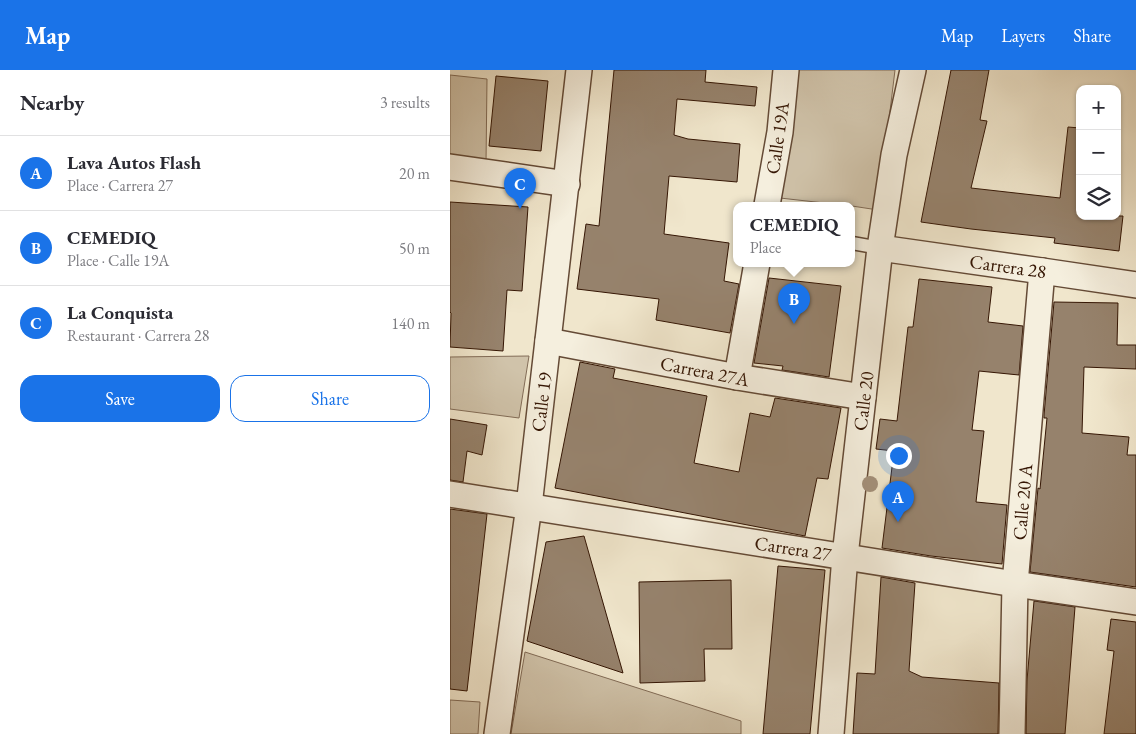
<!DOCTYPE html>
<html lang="en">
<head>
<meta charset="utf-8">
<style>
  :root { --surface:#fff; --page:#f2f2f3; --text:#2b2b33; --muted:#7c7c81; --line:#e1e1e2; --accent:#1a73e8 }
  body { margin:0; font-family:"EB Garamond",serif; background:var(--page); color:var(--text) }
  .controls { position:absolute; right:15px; top:15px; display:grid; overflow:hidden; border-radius:10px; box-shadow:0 1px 4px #0004 }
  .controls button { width:45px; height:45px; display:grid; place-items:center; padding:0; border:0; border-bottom:1px solid var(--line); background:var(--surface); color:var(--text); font:25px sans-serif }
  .you { position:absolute; left:448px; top:385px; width:18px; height:18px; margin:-12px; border:4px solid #fff; border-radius:50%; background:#1a73e8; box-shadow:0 0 0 8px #1a73e833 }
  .badge { display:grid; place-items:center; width:32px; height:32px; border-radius:50%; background:var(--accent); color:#fff; font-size:16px; font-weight:700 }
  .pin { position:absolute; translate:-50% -41px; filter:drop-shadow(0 1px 2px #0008) }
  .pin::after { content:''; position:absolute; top:26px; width:18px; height:15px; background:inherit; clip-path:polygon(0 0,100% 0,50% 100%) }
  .popup { position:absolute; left:283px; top:132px; width:122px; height:65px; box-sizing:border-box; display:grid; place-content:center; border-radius:10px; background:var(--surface); filter:drop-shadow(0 1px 4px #0005); font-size:16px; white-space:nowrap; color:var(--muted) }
  .popup b { font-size:19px; color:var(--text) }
  .popup::after { content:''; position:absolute; left:50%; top:100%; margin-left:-10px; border:10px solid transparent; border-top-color:var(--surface) }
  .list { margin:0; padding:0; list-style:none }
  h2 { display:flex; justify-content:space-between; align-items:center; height:65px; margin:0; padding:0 20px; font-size:21px }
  h2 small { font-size:16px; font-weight:400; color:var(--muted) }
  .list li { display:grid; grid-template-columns:32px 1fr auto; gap:15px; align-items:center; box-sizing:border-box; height:75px; padding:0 20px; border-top:1px solid var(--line) }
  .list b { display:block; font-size:19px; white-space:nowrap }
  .list p { margin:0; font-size:16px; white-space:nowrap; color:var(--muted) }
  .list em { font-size:16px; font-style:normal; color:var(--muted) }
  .actions { display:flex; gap:10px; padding:15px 20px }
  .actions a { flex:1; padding:11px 0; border:1px solid var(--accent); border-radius:15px; text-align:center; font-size:18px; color:var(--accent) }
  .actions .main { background:var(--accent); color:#fff }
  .icon { flex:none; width:28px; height:28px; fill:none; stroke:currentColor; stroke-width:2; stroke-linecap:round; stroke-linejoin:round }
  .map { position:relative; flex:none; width:686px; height:664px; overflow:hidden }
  header { display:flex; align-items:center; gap:30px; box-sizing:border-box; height:70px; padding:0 25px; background:var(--accent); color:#fff }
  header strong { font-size:24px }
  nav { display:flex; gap:28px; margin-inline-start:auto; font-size:18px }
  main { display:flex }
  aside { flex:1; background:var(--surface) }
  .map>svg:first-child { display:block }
  .green { fill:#d0c3aa; stroke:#826c57 }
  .building { fill:#96826c; stroke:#351604 }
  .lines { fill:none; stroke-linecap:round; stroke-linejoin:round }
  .lane-casing { stroke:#644a36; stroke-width:15 }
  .street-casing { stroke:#644a36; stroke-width:28 }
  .lane { stroke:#f5efde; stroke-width:12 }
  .street { stroke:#f5efde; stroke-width:25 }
  .tree { fill:#a3907a }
  .labels { text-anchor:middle; stroke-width:4; stroke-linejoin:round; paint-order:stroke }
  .street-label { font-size:19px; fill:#351604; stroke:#f5efde }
</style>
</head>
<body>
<header>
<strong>Map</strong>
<nav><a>Map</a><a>Layers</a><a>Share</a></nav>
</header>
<main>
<aside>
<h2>Nearby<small>3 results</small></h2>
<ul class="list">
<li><span class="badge">A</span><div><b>Lava Autos Flash</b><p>Place · Carrera 27</p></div><em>20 m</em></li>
<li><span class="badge">B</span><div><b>CEMEDIQ</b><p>Place · Calle 19A</p></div><em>50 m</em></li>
<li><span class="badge">C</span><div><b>La Conquista</b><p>Restaurant · Carrera 28</p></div><em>140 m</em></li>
</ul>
<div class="actions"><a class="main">Save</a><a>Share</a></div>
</aside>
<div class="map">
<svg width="686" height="664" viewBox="0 0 686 664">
  <rect width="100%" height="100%" fill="#f0e6cc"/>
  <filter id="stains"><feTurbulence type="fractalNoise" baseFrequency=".004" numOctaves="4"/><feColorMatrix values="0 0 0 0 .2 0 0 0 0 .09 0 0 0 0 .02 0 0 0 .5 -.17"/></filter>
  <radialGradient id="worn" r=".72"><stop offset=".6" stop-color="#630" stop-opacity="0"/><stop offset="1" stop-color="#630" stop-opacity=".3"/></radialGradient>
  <g class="green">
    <polygon points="346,0 445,0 428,140 402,136 402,135 392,135 330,128"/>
    <polygon points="0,5 37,9 36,93 0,87"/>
    <polygon points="79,286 69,348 0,339 0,287"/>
    <polygon points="75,582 291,651 291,664 61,664"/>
    <polygon points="0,630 30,632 28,664 0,664"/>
  </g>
  <g class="building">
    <polygon points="164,0 256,0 255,12 307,17 305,36 227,29 224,65 238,69 290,74 287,112 219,106 214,164 279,173 274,211 289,214 280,263 206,250 209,229 127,219 136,154 149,156"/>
    <polygon points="501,0 539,0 530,50 537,51 521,118 610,128 618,57 630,58 630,146 673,146 669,181 604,173 605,168 521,159 471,152"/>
    <polygon points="46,6 98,11 91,81 39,76"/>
    <polygon points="0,132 78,137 72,221 57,220 53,281 0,277 1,243 0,242"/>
    <polygon points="319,208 391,216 379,307 332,300 333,296 304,293"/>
    <polygon points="469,209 542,217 538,252 573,256 569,305 529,301 522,360 534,361 526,432 557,435 552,494 481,486 432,478 444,381 426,379 430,349 447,351 458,257 463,257"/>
    <polygon points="604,232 668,233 667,275 686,275 686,299 634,297 632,363 679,367 677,385 686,385 686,517 580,502 588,418 590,419 597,348 594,348 594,345"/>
    <polygon points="130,292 165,299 163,308 257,326 244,393 289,402 300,343 320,347 325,328 391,338 378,409 367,408 355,466 105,418"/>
    <polygon points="0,349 37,355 32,385 17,381 13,412 0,410"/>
    <polygon points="0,439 37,444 17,621 0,619"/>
    <polygon points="134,466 173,603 77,571 96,472"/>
    <polygon points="328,496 375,500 360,664 313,664"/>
    <polygon points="431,507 465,513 459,601 472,607 549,613 548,664 403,664 407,603 425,604"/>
    <polygon points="281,510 282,579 254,579 255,611 190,613 189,512"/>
    <polygon points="584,531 625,537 615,664 576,664 577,610"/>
    <polygon points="661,549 686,552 686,664 654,664 664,581 657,580"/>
  </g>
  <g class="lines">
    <defs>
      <polyline id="lane" points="402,173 430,178"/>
      <g id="street">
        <polyline points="0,97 117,114"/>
        <polyline points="317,135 330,62 336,0"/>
        <polyline points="430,178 592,201 686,215"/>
        <polyline points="98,271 287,307 413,327"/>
        <polyline points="287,307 307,193"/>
        <polyline points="0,424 565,514 686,532"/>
        <polyline points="47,664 79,436 129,0"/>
        <polyline points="381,664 395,486 430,178 444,85 463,0"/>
        <polyline points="562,664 565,514 592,201"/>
      </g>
    </defs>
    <use href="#lane" class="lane-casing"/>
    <use href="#street" class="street-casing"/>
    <use href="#lane" class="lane"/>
    <use href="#street" class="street"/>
  </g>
  <circle class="tree" cx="420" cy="414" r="8"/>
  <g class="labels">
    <g class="street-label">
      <text transform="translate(327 68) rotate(-82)" y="7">Calle 19A</text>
      <text transform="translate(558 196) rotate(8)" y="7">Carrera 28</text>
      <text transform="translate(255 301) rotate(11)" y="7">Carrera 27A</text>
      <text transform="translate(413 331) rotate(-83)" y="7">Calle 20</text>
      <text transform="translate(91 332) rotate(-83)" y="7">Calle 19</text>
      <text transform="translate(572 432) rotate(-85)" y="7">Calle 20 A</text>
      <text transform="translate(343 478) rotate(9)" y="7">Carrera 27</text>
    </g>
  </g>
  <rect width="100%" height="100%" filter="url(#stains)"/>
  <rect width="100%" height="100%" fill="url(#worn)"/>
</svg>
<div class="controls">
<button>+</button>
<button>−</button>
<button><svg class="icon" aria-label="layers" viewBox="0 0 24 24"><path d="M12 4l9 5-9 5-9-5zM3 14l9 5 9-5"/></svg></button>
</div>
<div class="you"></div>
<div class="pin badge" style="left:448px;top:452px">A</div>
<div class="pin badge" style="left:344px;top:254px">B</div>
<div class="popup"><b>CEMEDIQ</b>Place</div>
<div class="pin badge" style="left:70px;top:139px">C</div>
</div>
</main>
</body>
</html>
